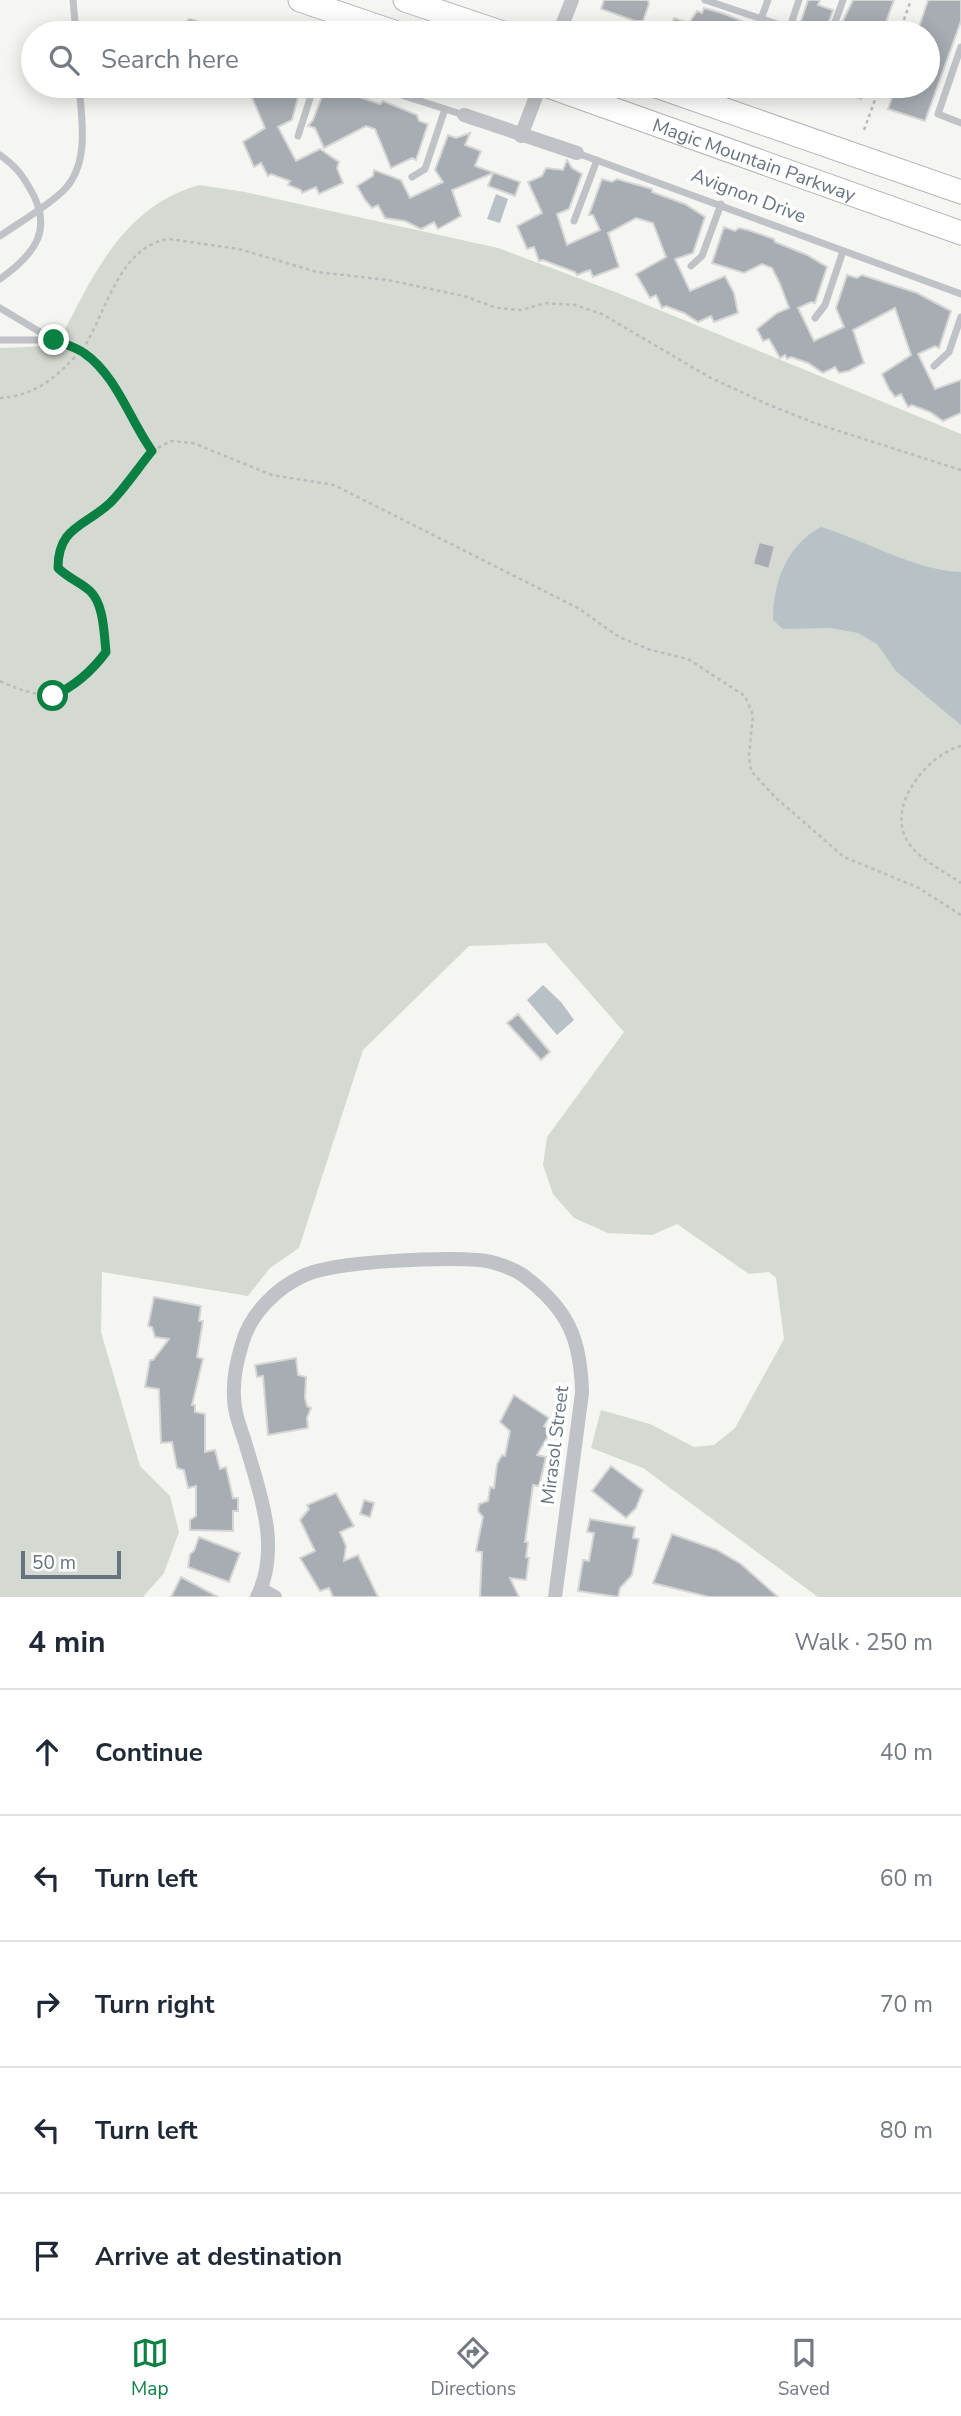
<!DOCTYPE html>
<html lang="en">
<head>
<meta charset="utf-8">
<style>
  :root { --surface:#fff; --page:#f2f2f3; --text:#1f2937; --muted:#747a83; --line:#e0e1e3; --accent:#0b8043 }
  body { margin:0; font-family:"Nunito Sans",sans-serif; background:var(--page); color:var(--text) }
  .scale { position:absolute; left:21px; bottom:18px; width:100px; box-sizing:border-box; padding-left:7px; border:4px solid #677480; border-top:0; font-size:19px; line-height:24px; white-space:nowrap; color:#677480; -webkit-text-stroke:5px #fff; paint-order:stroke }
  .stop { position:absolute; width:21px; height:21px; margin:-16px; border:5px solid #0b8043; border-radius:50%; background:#fff }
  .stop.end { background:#0b8043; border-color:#fff; box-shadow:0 2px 7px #0008 }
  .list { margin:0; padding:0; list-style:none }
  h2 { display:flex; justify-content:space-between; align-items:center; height:91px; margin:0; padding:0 28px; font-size:30px }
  h2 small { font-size:23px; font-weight:400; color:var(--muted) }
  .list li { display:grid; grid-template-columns:46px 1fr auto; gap:21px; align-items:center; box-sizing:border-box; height:126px; padding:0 28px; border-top:2px solid var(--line) }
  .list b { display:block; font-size:26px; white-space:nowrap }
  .list em { font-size:23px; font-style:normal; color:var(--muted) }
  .icon { flex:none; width:38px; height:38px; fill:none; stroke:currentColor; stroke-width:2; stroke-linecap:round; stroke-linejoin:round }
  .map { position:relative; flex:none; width:961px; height:1597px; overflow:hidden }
  .search { position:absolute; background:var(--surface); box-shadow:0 4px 18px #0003; left:21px; right:21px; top:21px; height:77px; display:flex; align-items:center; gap:18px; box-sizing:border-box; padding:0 24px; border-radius:38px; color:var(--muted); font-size:26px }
  .sheet { height:721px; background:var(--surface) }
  nav { display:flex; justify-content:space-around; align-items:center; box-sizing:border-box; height:98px; border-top:2px solid var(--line); background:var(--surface); font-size:19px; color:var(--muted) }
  nav a { display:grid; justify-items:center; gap:4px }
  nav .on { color:var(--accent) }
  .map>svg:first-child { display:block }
  .green { fill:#d4dad2 }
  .water { fill:#b8c1c6 }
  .building { fill:#a7adb2; stroke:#d6d6d5; stroke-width:2 }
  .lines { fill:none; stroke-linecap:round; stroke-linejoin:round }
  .primary-casing { stroke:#b3b6ba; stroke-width:25 }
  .path { stroke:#b9bbbe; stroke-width:2.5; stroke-dasharray:3.5 3.5; stroke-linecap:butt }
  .lane { stroke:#bfc2c6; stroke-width:7 }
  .street { stroke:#bfc2c6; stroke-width:14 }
  .primary { stroke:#fff; stroke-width:23 }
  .route { stroke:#0b8043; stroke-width:9 }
  .labels { text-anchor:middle; stroke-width:7; stroke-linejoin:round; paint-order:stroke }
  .street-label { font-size:19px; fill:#677480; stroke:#fff }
</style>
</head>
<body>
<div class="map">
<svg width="961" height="1597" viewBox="0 0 961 1597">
  <rect width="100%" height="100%" fill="#f5f5f2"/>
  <path class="green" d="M199,185L245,192L498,248L618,293L961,434V1597H818L643,1468L591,1448L601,1410L650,1424L694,1447L714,1445L735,1428L784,1339L776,1278L769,1272L749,1274L677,1224L652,1235L608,1233L574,1218L553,1194L543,1165L547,1137L624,1032L546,943L469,946L363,1050L299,1248L270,1268L248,1296L102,1272L101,1332L140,1466L170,1496L179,1532L164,1573L143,1597H0V348L50,346L59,341C93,276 122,207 199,185Z"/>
  <g class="water">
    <polygon points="496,194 508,199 500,223 487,219"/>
    <path d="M821,527C865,540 916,571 961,572V725L896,671L877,644L858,633L830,628L783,629L773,620C773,582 787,545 821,527Z"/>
    <polygon points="543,985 561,1002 574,1020 557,1035 527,1000"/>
  </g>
  <g class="building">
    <polygon points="604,0 648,0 649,4 643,21 635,21 601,9"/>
    <polygon points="808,0 820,0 818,5 833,10 825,33 797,33"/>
    <polygon points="853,0 894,0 882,33 837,33"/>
    <polygon points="928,0 961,0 961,21 925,121 888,109 896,86 928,86 928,33 917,33"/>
    <polygon points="704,8 722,13 772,33 668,33 674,18 689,23 697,11 702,13"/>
    <polygon points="247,86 301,86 292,120 278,127 296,161 320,149 339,162 337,168 343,183 319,194 316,187 302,193 301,190 288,185 290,181 271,174 268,176 261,163 254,167 243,142 265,128"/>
    <polygon points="830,86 866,86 861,99"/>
    <polygon points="324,91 348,93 380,104 383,101 417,115 419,121 428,124 416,160 412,158 391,168 375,129 366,126 324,148 315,128 308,126 313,120"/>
    <polygon points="470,133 465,145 481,151 475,166 520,182 515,196 488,186 493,173 452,190 461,216 438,229 434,222 421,229 405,221 385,218 378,205 372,208 365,200 357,186 373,176 374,170 401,180 410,198 443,182 435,170 448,135 456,138"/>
    <polygon points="567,160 572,168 582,174 569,209 557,214 567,245 600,230 593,215 589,215 602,179 612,182 617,179 652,189 652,192 685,204 705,217 693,253 675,259 690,291 725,276 734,293 738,313 714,322 711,316 698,322 684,313 666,306 662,308 656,295 650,298 636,274 666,257 653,223 636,218 608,233 619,267 603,273 593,277 590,270 577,275 575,272 543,260 539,261 534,247 527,249 517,226 542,213 528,182 542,176 546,168 563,170"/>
    <polygon points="724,227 735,231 739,228 748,230 774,239 775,242 807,255 827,267 815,303 811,302 798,308 814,341 844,327 836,308 847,275 857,278 862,275 917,293 951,311 939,348 935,346 918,354 935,389 961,380 961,413 943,421 930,412 912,405 908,407 901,394 895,397 889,389 882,374 911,355 895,308 853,330 864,363 849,371 839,373 835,367 823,373 808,363 791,357 787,359 785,355 780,358 769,339 763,341 757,329 777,313 789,308 780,284 772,268 762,264 744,273 712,263"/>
    <polygon points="759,542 775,546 769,569 753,564"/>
    <polygon points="518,1014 550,1052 541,1060 507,1023"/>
    <polygon points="154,1297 201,1306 199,1321 203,1321 197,1357 203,1359 192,1405 195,1405 195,1412 205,1414 205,1452 215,1450 220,1469 226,1467 233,1498 238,1498 238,1511 233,1511 233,1531 190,1530 190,1520 196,1516 196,1486 188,1488 184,1470 177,1468 172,1442 161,1443 159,1389 145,1387 150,1360 153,1360 169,1339 155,1337 152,1327 148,1326"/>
    <polygon points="296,1358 298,1375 306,1377 305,1398 307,1406 311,1408 307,1418 308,1428 268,1435 263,1376 257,1377 255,1365"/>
    <polygon points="514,1395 549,1418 544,1426 551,1431 537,1455 546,1457 539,1486 533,1485 525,1542 528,1542 526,1557 529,1558 526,1580 510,1578 519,1597 480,1597 482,1552 476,1551 483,1517 478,1511 479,1504 488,1501 490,1487 494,1488 497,1464 502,1455 505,1456 510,1431 500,1422"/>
    <polygon points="611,1466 643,1490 636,1508 626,1518 592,1491"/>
    <polygon points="336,1493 354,1526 340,1532 346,1546 344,1561 358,1555 378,1597 333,1597 329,1588 320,1591 300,1558 315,1551 300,1520 309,1509 307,1505"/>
    <polygon points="364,1500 374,1503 370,1517 360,1514"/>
    <polygon points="590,1519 635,1527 633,1538 639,1539 632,1575 620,1588 618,1597 578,1591 583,1560 589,1561 594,1533 587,1532"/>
    <polygon points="672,1534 717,1550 741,1564 778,1597 709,1597 653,1583"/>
    <polygon points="199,1537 240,1553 229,1582 188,1567 190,1554 194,1551"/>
    <polygon points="181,1577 218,1597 171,1597"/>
  </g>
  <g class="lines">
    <defs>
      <g id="primary">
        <polyline points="300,0 397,33"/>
        <polyline points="405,0 503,33"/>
        <path id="s1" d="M548,86L961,233"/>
        <polyline points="656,86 961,192"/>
      </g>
    </defs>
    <use href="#primary" class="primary-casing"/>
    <g class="path">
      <polyline points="899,33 911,0"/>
      <polyline points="864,130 880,86"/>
      <path d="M86,344C107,309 120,246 169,239L239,249L317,272L388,280L464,296L497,308L521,310L546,303L575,305L602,314L709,377L767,404L817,424L961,470"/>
      <path d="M88,356C117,380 130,421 152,451"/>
      <path d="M0,398C34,395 52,381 75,357"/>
      <path d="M0,681C51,705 73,698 106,652C104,634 104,604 90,591C80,582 68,578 58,568V548L67,534L112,501L152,451L171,441L193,443L272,475L334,485L578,608L619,637L651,650L688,659L745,696L753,715L749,756L751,771L776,798L844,857L917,887L961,915"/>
      <path d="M961,746C930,754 891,799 904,834C912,857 943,870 961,883"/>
    </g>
    <g class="lane">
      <polyline points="73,0 76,33"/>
      <polyline points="705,0 789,28"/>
      <polyline points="761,19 768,0"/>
      <polyline points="190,22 228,33"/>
      <polyline points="788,33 799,0"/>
      <polyline points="831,33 843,0"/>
      <polyline points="961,47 938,114 961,123"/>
      <polyline points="373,86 464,115"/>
      <polyline points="298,136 314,86"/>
      <polyline points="577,153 961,294"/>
      <path d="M0,155C14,165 21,173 29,187C55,229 35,254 0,279"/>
      <polyline points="412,177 425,169 445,109"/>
      <polyline points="574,221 597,160"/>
      <path d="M0,236C20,222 45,208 63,191C90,165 82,120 79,86"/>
      <polyline points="691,266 702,256 721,204"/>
      <polyline points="0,308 50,338"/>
      <polyline points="815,318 825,305 843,251"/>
      <polyline points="0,340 54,340 82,351"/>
      <polyline points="934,366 949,352 961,317"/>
    </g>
    <g class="street">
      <polyline points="559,33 572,0"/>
      <polyline points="464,115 577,153"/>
      <polyline points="521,136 540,86"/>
      <polyline points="261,1589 275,1597"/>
      <path d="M257,1597C282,1547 259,1491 245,1442C240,1427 234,1412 234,1396C233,1379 237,1360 242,1344C250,1314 277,1287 305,1275C336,1261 443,1257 479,1260C492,1261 513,1268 524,1276C568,1309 581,1339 582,1393L555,1597"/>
    </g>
    <use href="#primary" class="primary"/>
  </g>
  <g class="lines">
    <path class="route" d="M53,696C75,686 92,671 106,652C104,634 104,604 90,591C80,582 68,578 58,568C58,527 84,527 110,503C125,488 138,468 152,451C130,420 116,375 84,353C76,347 64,344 54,340"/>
  </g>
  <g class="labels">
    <g class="street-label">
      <text dy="7" stroke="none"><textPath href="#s1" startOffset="219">Magic Mountain Parkway</textPath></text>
      <text transform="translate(749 195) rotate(21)" y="7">Avignon Drive</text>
      <text transform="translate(554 1445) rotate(-83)" y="7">Mirasol Street</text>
    </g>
  </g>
</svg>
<div class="scale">50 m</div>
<div class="stop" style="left:53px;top:696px"></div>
<div class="stop end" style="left:54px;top:340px"></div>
<div class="search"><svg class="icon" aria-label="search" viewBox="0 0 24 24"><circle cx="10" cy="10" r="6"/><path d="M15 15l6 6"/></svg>Search here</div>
</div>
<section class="sheet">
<h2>4 min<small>Walk · 250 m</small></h2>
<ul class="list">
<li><svg class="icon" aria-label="ahead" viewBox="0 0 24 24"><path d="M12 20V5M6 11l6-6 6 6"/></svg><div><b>Continue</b></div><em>40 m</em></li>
<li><svg class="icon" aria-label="left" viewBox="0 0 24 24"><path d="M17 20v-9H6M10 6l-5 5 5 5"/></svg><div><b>Turn left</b></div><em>60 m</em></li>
<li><svg class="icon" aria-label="right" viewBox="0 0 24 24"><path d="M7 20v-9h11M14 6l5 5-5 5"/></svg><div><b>Turn right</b></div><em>70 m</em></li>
<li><svg class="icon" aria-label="left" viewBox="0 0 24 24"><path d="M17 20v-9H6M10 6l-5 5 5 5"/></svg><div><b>Turn left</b></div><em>80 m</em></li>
<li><svg class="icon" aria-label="arrive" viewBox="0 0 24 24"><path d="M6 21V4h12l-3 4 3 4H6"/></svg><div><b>Arrive at destination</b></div></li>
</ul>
</section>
<nav>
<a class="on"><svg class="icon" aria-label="map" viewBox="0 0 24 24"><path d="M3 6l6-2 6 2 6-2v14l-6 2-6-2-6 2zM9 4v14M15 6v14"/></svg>Map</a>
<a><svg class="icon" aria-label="directions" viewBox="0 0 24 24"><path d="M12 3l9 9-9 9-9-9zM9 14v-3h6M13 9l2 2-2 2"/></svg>Directions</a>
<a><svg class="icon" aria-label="saved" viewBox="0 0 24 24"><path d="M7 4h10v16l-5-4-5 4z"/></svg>Saved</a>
</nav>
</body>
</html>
